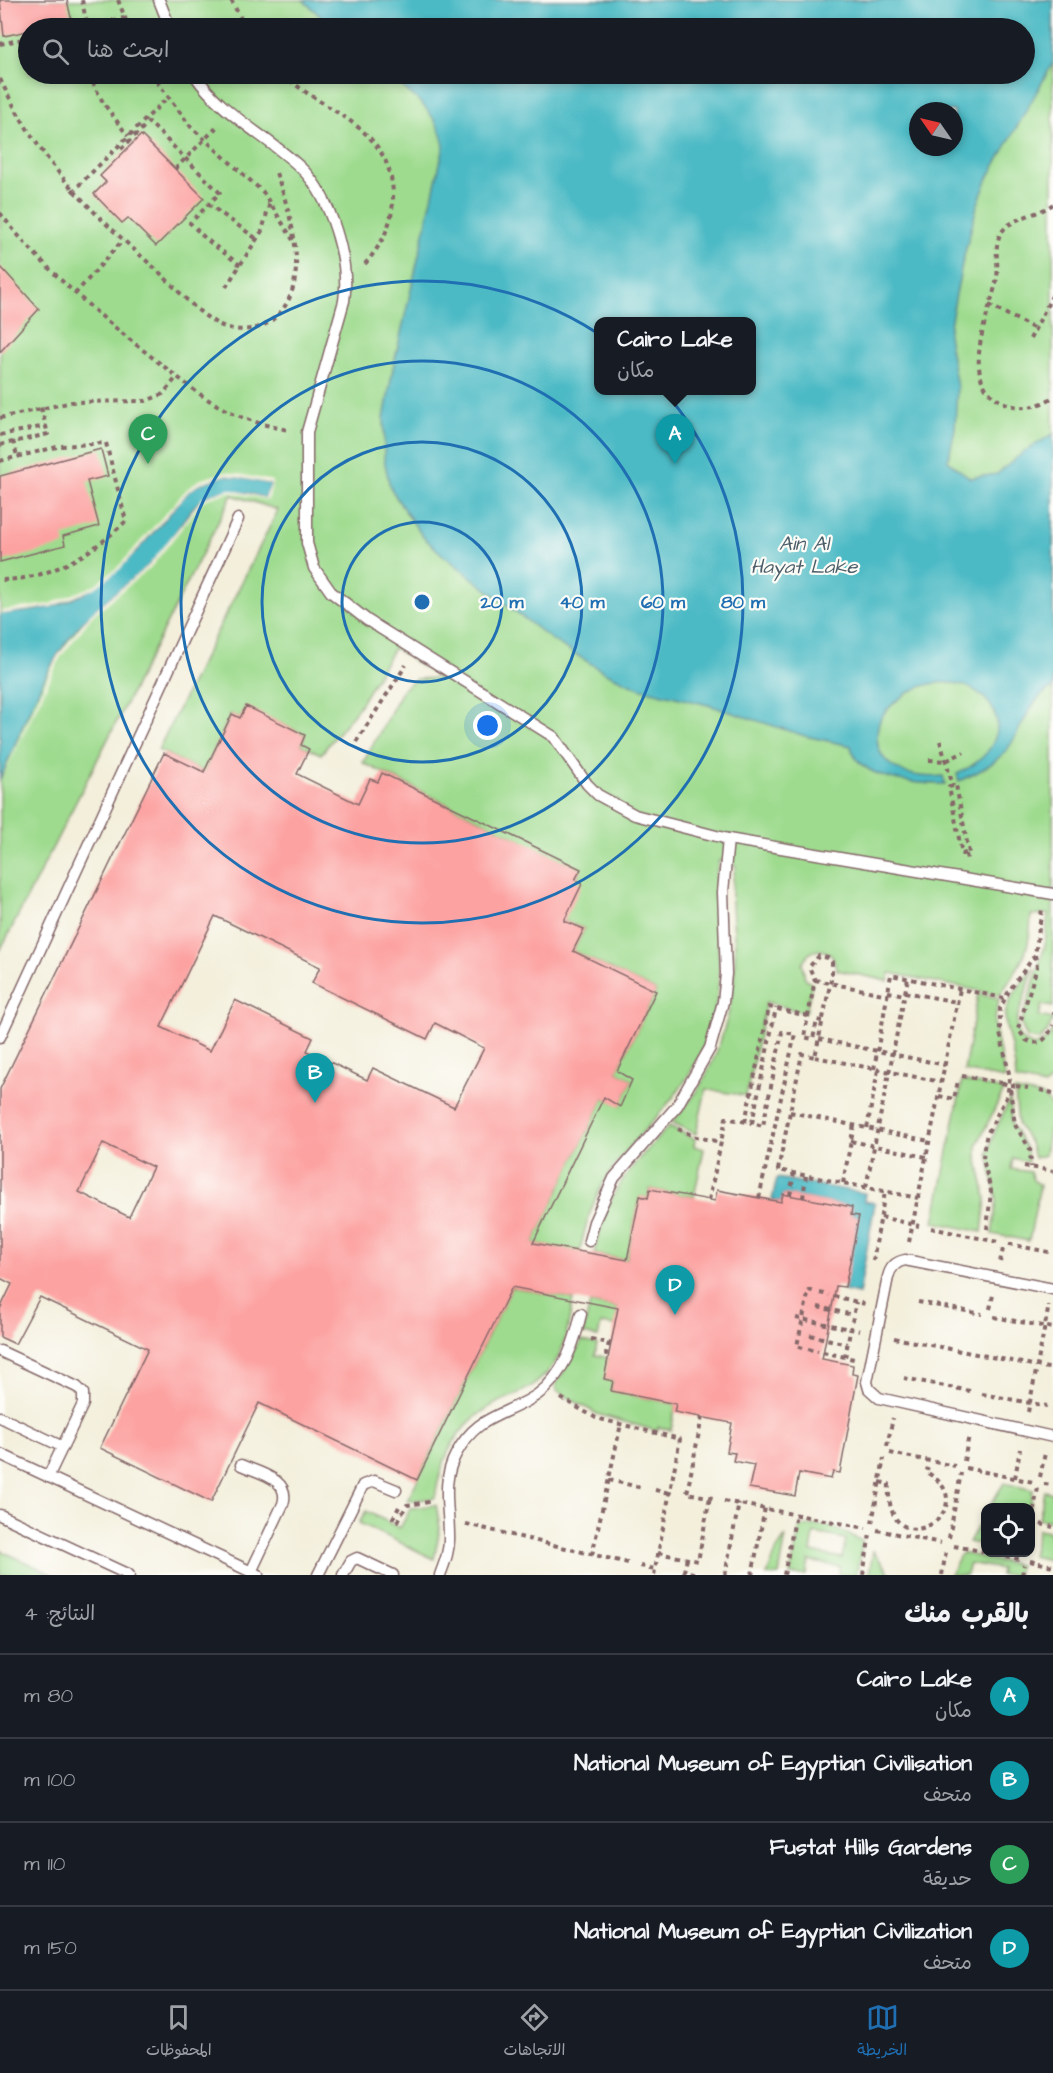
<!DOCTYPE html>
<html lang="ar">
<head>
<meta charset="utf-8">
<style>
  :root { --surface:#171b24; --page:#242831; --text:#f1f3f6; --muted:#9ea1a6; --line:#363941; --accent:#1f6fb2 }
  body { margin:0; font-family:"Architects Daughter","Playpen Sans Arabic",sans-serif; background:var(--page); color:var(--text); direction:rtl }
  .controls { position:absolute; right:18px; bottom:18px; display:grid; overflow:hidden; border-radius:12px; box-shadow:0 3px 9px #0003 }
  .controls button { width:54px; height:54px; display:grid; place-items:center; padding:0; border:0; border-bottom:2px solid var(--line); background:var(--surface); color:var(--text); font:30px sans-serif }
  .compass { position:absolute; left:909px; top:102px; width:54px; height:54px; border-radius:50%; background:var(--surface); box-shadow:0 3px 9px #0003; rotate:304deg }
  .you { position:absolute; left:488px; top:726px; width:21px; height:21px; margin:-15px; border:4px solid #fff; border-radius:50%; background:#1a73e8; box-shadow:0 0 0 9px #1a73e833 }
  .badge { display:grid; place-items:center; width:39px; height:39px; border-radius:50%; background:var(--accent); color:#fff; font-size:20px; font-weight:700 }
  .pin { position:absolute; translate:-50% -50px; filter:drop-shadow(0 2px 3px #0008) }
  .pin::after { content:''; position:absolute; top:32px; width:21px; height:18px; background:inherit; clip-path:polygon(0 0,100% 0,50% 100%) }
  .popup { position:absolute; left:594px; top:317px; width:162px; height:78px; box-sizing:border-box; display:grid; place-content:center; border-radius:12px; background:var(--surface); filter:drop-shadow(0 2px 4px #0005); font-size:20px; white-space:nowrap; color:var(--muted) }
  .popup b { font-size:22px; color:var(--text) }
  .popup::after { content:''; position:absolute; left:50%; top:100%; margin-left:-12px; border:12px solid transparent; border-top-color:var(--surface) }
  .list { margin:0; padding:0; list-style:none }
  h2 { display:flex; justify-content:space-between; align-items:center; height:78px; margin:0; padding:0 24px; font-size:26px }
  h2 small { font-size:20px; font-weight:400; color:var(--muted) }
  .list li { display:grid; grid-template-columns:39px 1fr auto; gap:18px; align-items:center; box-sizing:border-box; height:84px; padding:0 24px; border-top:2px solid var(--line) }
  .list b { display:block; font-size:22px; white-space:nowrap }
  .list p { margin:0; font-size:20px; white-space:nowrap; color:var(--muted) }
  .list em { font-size:20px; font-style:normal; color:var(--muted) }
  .icon { flex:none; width:33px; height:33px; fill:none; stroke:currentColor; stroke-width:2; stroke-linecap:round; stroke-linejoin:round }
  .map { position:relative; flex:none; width:1053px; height:1575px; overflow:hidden; direction:ltr }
  .search { position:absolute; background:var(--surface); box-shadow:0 3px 9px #0003; left:18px; right:18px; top:18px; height:66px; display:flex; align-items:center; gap:15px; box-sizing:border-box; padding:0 21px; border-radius:33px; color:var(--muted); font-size:22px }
  .sheet { height:414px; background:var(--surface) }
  nav { display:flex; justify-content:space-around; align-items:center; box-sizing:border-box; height:84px; border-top:2px solid var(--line); background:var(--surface); font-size:16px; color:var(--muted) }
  nav a { display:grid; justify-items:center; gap:3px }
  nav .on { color:var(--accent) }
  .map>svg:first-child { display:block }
  .green { fill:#9fdb8f; stroke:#747d5d; stroke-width:1.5; fill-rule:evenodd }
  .water { fill:#4cbac5; stroke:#4b6c78; stroke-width:1.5; fill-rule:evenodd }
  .pier { fill:#f3efdb }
  .building { fill:#fca2a1; fill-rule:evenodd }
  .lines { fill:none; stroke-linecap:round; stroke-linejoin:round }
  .service-casing { stroke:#856869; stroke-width:13 }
  .path { stroke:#856869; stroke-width:4; stroke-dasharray:4.5 4.5; stroke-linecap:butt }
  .service { stroke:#fff; stroke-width:10 }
  .path-bridge { stroke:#856869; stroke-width:4; stroke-dasharray:4.5 4.5; stroke-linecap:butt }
  .ring { fill:none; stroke:#1f6fb2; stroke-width:3 }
  .labels { text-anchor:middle; stroke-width:4.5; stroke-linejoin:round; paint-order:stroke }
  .water-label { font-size:20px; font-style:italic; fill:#4b5d69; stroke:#fdfcf7 }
  .centre { fill:#1f6fb2; stroke:#fdfcf7; stroke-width:3 }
  .ring-label { font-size:18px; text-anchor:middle; font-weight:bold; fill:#1f6fb2; stroke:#fdfcf7; stroke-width:4.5; stroke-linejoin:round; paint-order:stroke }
</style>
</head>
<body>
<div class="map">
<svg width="1053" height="1575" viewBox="0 0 1053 1575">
  <rect width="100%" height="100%" fill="#fdfcf7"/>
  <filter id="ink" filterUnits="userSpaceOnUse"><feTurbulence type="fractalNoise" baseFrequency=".0167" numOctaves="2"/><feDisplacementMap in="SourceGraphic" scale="12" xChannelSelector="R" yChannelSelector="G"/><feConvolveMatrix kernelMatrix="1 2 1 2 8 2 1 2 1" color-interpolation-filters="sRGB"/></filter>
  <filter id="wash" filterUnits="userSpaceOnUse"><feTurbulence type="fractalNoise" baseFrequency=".008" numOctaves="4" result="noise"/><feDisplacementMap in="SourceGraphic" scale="24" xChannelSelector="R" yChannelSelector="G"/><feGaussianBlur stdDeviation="1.35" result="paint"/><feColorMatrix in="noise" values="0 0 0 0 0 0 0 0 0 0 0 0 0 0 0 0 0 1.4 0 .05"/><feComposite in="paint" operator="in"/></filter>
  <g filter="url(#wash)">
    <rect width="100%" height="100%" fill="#f3efdb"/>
    <g class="green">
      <path d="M0,0H1053V1007L1042,1005L1039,1016L1053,1019L1048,1031L1039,1040L1027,1038L1021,1024L1045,945L1048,914L1031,915C1030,956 1021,962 1000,995L890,973L888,981L837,970L832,955C820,946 808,950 802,964L805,978L812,983L806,1013L766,1002L746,1096L706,1089L696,1134L672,1122C715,1080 737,1007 735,948C734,921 728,893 736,866L719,860C710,898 720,934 719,973C719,1000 711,1031 699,1056C675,1107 636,1132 608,1175C593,1199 585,1224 580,1252L533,1243L604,1097L620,1106L632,1080L617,1071L656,991L573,951L584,929L564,921L580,869L363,763L404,688L416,679L439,678L394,648L358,708L321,754L301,745L305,735L246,707L240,718L231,714L204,772L158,750L278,510L232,495L0,951ZM28,28H1024V74H28ZM918,111H954V147H918ZM598,322H752V390H598Z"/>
      <path d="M1034,968L1017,1019L1018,1034L1021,1040L1034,1046L1047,1040L1053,1029V1079L1044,1086L1016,1080C1014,1019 984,1025 1034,968Z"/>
      <polygon points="978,994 999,998 994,1023 1005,1079 964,1071"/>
      <polygon points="962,1081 1004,1090 977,1145 977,1156 986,1198 982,1232 934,1222"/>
      <polygon points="1015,1091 1043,1096 1053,1108 1045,1155 1034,1158 1030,1143 1018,1125"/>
      <polygon points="1010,1099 1012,1125 1027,1150 1028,1162 1013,1158 1011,1169 1030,1172 1033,1180 1040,1185 1029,1241 992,1234 997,1200 988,1153 995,1131"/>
      <path d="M669,1126L695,1139L694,1146L704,1149L694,1197L650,1189L648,1198L640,1197L627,1260L594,1254C608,1189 625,1174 669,1126Z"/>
      <path d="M512,1287L573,1299C569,1320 567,1342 556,1361C539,1388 519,1392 493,1405C456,1425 441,1458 435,1498L407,1501Z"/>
      <polygon points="590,1303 618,1308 615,1326 601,1324 598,1337 583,1334"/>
      <polygon points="582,1341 597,1344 595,1355 609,1358 605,1379 613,1381 611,1391 676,1404 671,1430 658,1427 657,1431 597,1414 557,1391 555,1386"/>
      <polygon points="1004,1483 1033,1490 1030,1507 989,1507"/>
      <polygon points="1044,1491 1053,1493 1053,1516 1050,1521 1039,1519"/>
      <polygon points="436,1505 440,1528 434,1559 359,1523 366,1511 400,1528 411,1508"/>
      <polygon points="985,1513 985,1545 969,1542"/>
      <path d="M816,1525L832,1527L863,1541L856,1575H839L840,1567L809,1561L806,1575H790L800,1527ZM814,1533L846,1539L842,1558L811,1552Z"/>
      <polygon points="1038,1529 1048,1531 1053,1543 1053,1561 1032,1556"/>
      <polygon points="786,1536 779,1575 767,1575 777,1549"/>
      <polygon points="0,1550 53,1575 0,1575"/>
      <polygon points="873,1551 891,1575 869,1575"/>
      <polygon points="961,1553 1019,1565 1017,1575 1000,1575 1001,1569 969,1563 966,1575 950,1575"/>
    </g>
    <g class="water">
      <path d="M303,0H1053V63L988,178L977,206L962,264L948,335L957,387L955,429L948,461L970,478L997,474L1025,451L1053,434V688C1031,696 1022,729 1009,747C997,763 977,773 959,781L957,774C1053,728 955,635 885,712C879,719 877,728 877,737C878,771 916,779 943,776L945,784C916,784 857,780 851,746L805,736L708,705L639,688L606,673L552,640L444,556L423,537L401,505L390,487L384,459V419L393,368L444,146C439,112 411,94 386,74H1024V28H333ZM918,111H954V147H918ZM598,322H752V390H598Z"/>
      <path d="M226,475L271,484L265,498C188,473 194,521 149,565C124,588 96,605 74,632C40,674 22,731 0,780V614C17,612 34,612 50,607C112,591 149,536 189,491L201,483Z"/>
      <polygon points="777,1178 865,1193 864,1201 875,1203 859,1294 844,1291 858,1216 851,1215 852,1207 783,1194 781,1202 772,1200"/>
    </g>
    <polygon class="pier" points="226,472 273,481 268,500 229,492 204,500 151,567 93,615 60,658 0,783 57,657 91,613 149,565 202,498 229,489 265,498 271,484 226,475 201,483 189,491 120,569 95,588 51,607 3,614 0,611 50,604 93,586 118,567 187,489 199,480"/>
    <g id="blocks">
      <g class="building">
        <polygon points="0,0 67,0 72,22 28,28 28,31 4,36"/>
        <polygon points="141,135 204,198 156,246 128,218 122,223 94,194 106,182 100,176"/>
        <polygon points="0,266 39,309 0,352"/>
        <polygon points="101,449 108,476 87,481 99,526 63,536 65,545 0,562 0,476"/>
        <path d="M246,706L305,735L301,745L309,749L297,774L358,804L370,779L378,782L382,773L581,869L575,880L582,884L564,921L584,929L573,951L656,991L617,1071L632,1080L620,1107L604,1097L533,1243L627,1260L640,1196L648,1198L650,1189L715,1201L717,1190L781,1202L783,1194L852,1207L851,1215L859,1216L845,1287L836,1286L822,1359L853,1365L852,1374L858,1375L840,1473L833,1472L831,1479L799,1473L795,1496L749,1488L754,1465L733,1461L735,1453L727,1452L732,1423L674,1412L676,1404L611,1391L613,1381L604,1379L618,1308L512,1287L417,1480L259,1403L211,1502L100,1448L148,1349L40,1297L15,1344L0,1337V1309L12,1284L0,1278V1089L164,753L204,772L232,714L240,718ZM215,916L320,967L312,983L427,1039L435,1023L484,1048L454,1107L373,1068L367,1080L307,1051L313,1038L235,1000L210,1051L161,1027ZM103,1143L153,1167L129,1217L79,1192Z"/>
      </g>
    </g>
  </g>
  <g filter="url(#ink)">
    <use href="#blocks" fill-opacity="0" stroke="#856869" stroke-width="1.5"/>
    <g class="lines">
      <defs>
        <g id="service">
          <polyline points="159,0 170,28"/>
          <path d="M194,74C222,115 266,135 301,168C331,197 350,261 344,301L307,432V543L314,568L331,592L367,620L554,737L587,784L598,795L635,815L728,839L1053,894"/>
          <polyline points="0,1037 238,519"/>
          <polyline points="589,1241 594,1222 614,1178 677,1106 710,1048 723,1002 726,974 723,892 728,839"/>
          <path d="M1053,1289L905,1260C895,1262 890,1268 888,1277L867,1382L869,1389L879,1398L1053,1437"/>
          <polyline points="0,1351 77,1387 83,1393 83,1404 48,1477"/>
          <polyline points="0,1417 63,1447"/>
          <polyline points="0,1454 258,1575"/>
          <path d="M241,1465C259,1473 291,1479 283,1504L251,1572"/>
          <polyline points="0,1515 129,1575"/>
          <polyline points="318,1575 363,1485 374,1481 396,1490"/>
          <polyline points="343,1575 351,1561 357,1558 393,1575"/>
          <path d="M440,1575C445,1562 450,1549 449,1535C449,1506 441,1482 456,1454C475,1419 495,1418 527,1401C559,1385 574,1347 581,1314"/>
        </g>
      </defs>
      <use href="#service" class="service-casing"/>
      <g class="path">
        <polyline points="82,0 87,26"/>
        <polyline points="118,0 129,28"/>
        <polyline points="231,0 246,28"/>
        <polyline points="77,28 124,18"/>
        <polyline points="0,44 28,38"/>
        <polyline points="88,74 104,104 128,136"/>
        <polyline points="151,74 191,127 263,192 293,240"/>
        <path d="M283,74C325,114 389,124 393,193C394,222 382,246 362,267"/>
        <path d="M0,79C42,166 87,208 158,271C176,288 194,310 216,323C230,331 249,332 264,325C318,296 291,214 275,170"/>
        <polyline points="121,149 149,122 220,193 190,223 206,239 240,265"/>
        <polyline points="175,169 217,127"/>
        <polyline points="72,192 167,98"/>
        <polyline points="208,204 257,239"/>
        <path d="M1053,204C1038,216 1012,216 1001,233C993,246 999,263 997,278C990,315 953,387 1010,405C1025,410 1040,406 1053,397"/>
        <path d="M0,213C54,283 125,336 194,390C223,411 253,424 289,430"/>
        <polyline points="226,287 262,231 270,202"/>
        <polyline points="75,294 123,240"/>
        <polyline points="989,305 1035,329"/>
        <polyline points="1030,339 1053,294"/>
        <polyline points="0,418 72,402 146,401 163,394 177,377"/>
        <polyline points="0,435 46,426"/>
        <polyline points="13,441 17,456"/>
        <polyline points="0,445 48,434 41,407"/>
        <path d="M0,461L61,446L106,443L126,521C92,554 49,580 0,580"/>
        <polyline points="940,741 953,786"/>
        <polyline points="356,742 406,665"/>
        <polyline points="929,760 946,761 964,752"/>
        <polyline points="966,853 962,854 949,787 956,785 969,853 966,853 967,861"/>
        <path d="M1035,955L1037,967L1018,1029L1026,1040C1041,1047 1047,1039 1053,1025"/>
        <polyline points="815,980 888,995"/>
        <polyline points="888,992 905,995"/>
        <polyline points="905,992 957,1002"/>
        <polyline points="1052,1013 1053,1013"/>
        <polyline points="822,1021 817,1020 813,1039 804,1037 815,980 809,967 819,956 828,958 832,962 832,975 815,1057 802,1054 778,1170 918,1198"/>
        <polyline points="819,1039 945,1065"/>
        <polyline points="815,1057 941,1082"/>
        <polyline points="874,1069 891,975 1004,998"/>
        <polyline points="962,1076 1002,1083"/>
        <polyline points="1016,1086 1028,1088"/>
        <polyline points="1010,1089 1015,1125 1030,1149 1031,1167"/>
        <polyline points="1040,1090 1053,1093"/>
        <polyline points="939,1096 954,1099 958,1081"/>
        <polyline points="790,1112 929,1141"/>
        <polyline points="745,1122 769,1007 808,1016"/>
        <polyline points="867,1128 878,1070"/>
        <polyline points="678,1129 696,1137 721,1142"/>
        <polyline points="851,1141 926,1157"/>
        <polyline points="1024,1166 1053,1171"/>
        <polyline points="843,1183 854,1125"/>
        <polyline points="866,1187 908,978"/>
        <polyline points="790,1195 794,1173"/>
        <polyline points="759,1198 795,1034 782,1032 763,1126 752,1123 776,1008"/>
        <polyline points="803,1198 806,1176"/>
        <polyline points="709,1200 726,1118 752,1123"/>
        <polyline points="881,1217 919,1226"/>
        <polyline points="931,1228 998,1242"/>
        <polyline points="987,1229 991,1191 983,1159 984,1147 987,1134 1007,1096 1010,1078 1000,1033 1000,1008 1009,991 1035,955 1042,909"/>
        <polyline points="909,1242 960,989"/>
        <polyline points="1009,1244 1053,1253"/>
        <polyline points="873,1261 885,1192"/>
        <polyline points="1000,1262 1003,1249"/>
        <polyline points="820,1293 829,1295"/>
        <polyline points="834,1296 865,1304"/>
        <polyline points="918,1302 982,1314"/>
        <polyline points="818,1307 853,1315"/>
        <polyline points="990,1309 993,1295"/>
        <polyline points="994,1317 1053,1328"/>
        <polyline points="796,1318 860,1331"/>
        <polyline points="810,1335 847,1344"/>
        <polyline points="894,1338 1053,1369"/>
        <polyline points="591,1339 609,1343 606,1354 609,1354"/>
        <polyline points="803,1348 797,1346 809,1290 814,1292"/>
        <polyline points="808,1349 818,1351"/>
        <polyline points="823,1352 854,1359"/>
        <polyline points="845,1357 856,1302"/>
        <polyline points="904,1378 970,1391"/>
        <polyline points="982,1394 1047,1406"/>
        <polyline points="561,1398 596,1418 680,1439 654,1575"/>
        <polyline points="1028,1412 1049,1305"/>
        <polyline points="702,1417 687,1493 713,1498"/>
        <polyline points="887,1446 893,1418"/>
        <polyline points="890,1453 955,1466"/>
        <polyline points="964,1461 969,1435"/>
        <polyline points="966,1468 1033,1482"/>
        <polyline points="1040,1477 1045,1453"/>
        <polyline points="1015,1478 1020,1449"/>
        <polyline points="609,1480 643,1488"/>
        <path d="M880,1482L889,1484C884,1573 991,1508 926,1472L928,1468"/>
        <polyline points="1044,1484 1053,1485"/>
        <polyline points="655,1490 670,1493"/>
        <polyline points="724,1501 866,1528"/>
        <polyline points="399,1507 393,1518 398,1521 407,1505 429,1502"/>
        <polyline points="1032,1522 1053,1527"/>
        <polyline points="872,1523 884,1458"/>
        <polyline points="466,1524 628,1563"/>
        <polyline points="1030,1528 1038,1488"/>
        <polyline points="877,1530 941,1543"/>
        <polyline points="949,1538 961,1473"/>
        <polyline points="954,1546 986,1552"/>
        <polyline points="988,1552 1019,1559"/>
        <polyline points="658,1553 698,1561 710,1497"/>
        <polyline points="1025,1554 1026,1552"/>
        <polyline points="592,1555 621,1424"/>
        <polyline points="687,1559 684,1571 697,1574"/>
        <polyline points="1030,1561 1053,1566"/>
        <polyline points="640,1566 655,1569"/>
        <polyline points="725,1575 739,1503"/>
        <polyline points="752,1575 765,1508"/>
        <polyline points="784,1575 796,1514"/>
        <polyline points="863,1575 870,1534"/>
        <polyline points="942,1575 946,1551"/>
        <polyline points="1022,1575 1024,1565"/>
      </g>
      <use href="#service" class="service"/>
      <polyline class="path-bridge" points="1002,1083 1016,1086"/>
    </g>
  </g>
  <g class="ring">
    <circle cx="422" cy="602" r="80"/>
    <circle cx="422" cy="602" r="160"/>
    <circle cx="422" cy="602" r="241"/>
    <circle cx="422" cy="602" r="321"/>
  </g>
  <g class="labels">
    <g class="water-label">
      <text x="804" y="550">Ain Al<tspan x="804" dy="23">Hayat Lake</tspan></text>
    </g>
  </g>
  <circle cx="422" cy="602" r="9" class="centre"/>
  <g class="ring-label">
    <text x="502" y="608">20 m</text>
    <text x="582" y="608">40 m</text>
    <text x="663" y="608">60 m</text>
    <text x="743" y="608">80 m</text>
  </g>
</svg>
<div class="controls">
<button><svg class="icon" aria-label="locate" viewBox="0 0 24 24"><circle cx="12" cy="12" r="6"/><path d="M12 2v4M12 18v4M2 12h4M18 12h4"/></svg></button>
</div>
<svg class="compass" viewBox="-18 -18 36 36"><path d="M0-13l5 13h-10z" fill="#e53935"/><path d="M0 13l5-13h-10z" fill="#9ea1a6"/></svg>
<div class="you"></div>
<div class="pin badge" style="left:675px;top:464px;background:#0f9aa8">A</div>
<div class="popup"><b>Cairo Lake</b>مكان</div>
<div class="pin badge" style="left:315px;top:1103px;background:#0f9aa8">B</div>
<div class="pin badge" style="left:148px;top:464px;background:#2e9e5b">C</div>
<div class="pin badge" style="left:675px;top:1315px;background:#0f9aa8">D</div>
<div class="search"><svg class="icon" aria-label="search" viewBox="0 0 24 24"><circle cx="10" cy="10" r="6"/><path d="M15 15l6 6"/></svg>ابحث هنا</div>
</div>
<section class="sheet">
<h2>بالقرب منك<small>النتائج: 4</small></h2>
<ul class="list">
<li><span class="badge" style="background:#0f9aa8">A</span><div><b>Cairo Lake</b><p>مكان</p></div><em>80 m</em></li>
<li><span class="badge" style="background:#0f9aa8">B</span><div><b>National Museum of Egyptian Civilisation</b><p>متحف</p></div><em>100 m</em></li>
<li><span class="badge" style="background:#2e9e5b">C</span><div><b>Fustat Hills Gardens</b><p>حديقة</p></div><em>110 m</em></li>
<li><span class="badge" style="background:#0f9aa8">D</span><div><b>National Museum of Egyptian Civilization</b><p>متحف</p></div><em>150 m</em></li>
</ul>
</section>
<nav>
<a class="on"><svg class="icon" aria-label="map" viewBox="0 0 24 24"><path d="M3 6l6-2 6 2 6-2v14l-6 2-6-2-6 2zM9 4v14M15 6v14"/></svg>الخريطة</a>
<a><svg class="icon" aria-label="directions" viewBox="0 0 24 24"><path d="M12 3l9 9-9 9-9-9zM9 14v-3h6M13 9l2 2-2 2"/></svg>الاتجاهات</a>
<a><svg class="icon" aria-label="saved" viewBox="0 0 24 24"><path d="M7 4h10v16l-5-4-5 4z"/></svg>المحفوظات</a>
</nav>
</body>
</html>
